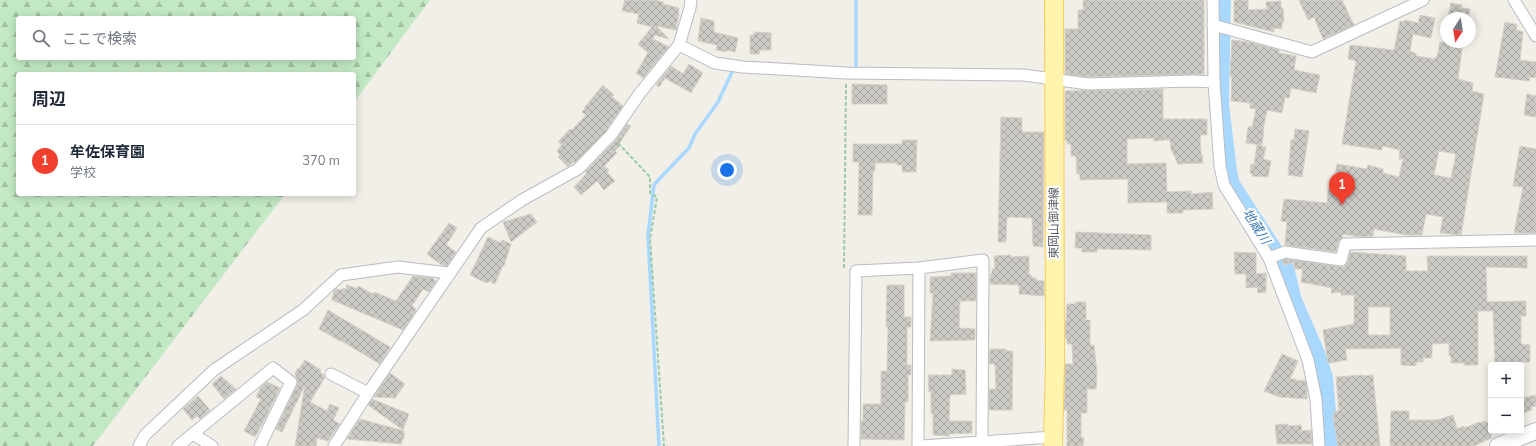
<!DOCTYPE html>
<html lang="ja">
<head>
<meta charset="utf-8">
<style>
  :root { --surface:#fff; --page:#f6f6f7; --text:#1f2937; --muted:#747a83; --line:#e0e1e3; --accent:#f0402d }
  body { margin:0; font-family:"Nunito Sans","Noto Sans JP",sans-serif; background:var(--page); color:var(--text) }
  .controls { position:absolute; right:12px; bottom:12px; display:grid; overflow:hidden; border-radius:4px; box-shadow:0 2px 10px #0003 }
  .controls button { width:36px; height:36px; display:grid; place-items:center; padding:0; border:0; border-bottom:1px solid var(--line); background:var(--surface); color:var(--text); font:20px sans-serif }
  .compass { position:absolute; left:1440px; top:12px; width:36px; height:36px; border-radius:50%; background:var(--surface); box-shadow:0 2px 10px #0003; rotate:192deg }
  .you { position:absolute; left:727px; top:170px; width:14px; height:14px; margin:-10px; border:3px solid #fff; border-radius:50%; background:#1a73e8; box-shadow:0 0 0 6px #1a73e833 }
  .badge { display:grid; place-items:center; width:26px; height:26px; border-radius:50%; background:var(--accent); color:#fff; font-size:13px; font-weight:700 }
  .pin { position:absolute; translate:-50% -33px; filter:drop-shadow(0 1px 2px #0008) }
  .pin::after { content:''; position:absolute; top:21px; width:14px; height:12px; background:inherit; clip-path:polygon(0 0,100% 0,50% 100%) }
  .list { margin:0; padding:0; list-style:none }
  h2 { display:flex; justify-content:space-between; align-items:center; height:52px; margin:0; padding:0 16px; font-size:17px }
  h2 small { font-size:13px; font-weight:400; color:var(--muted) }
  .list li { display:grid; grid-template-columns:26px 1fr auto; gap:12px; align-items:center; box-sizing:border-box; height:72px; padding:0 16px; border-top:1px solid var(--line) }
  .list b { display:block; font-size:15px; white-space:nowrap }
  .list p { margin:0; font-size:13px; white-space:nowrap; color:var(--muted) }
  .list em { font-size:13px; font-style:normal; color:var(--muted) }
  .icon { flex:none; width:22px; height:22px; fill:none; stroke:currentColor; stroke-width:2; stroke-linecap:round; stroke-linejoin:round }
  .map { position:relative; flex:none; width:1536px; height:446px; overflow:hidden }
  .search { position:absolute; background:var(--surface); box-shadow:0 2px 10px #0003; left:16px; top:16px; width:340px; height:44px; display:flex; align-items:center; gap:10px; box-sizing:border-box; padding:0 14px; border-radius:4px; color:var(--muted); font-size:15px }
  .panel { position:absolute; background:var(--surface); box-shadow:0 2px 10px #0003; left:16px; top:72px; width:340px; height:124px; border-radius:4px }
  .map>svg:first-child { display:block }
  .forest { fill:url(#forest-firs); fill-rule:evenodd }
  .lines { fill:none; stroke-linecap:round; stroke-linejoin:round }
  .stream { stroke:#a9d8ff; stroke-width:3.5 }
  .river { stroke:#a9d8ff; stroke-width:20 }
  .building { fill:url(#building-cross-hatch); stroke:#d6d1c5; fill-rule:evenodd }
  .street-casing { stroke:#b9bcc1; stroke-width:13 }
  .secondary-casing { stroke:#babdc3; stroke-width:18 }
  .primary-casing { stroke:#f7ce5a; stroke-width:20 }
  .path { stroke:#9bcaaa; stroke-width:2; stroke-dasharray:4 2; stroke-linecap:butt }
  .street { stroke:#fff; stroke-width:11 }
  .secondary { stroke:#fff; stroke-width:16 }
  .primary { stroke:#fff3ae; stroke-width:18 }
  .labels { text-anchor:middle; stroke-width:4; stroke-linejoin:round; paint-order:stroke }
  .street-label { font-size:12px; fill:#5e6268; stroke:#fff }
  .water-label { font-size:13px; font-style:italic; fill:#4078b7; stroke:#fff }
</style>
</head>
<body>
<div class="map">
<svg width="1536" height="446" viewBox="0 0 1536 446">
  <defs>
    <pattern id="forest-firs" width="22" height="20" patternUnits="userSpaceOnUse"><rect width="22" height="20" fill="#c3e9c4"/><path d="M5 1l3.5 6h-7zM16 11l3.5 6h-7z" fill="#a2c0a3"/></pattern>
    <pattern id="building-cross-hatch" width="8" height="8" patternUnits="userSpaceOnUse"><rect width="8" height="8" fill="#cccac4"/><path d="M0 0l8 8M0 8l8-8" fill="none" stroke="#a9a7a3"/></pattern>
  </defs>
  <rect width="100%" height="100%" fill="#f1efe7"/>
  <path class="forest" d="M0,0H430L354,102V74H18V194H285L93,446H0ZM18,18H354V58H18Z"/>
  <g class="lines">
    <g class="stream">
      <polyline points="856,72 856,0"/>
      <polyline points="659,446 648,235 654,185 662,176 689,148 695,134 718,102 733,70 735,70"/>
    </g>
    <polyline class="river" points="1221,0 1219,105 1227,171 1230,185 1284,268 1292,301 1316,356 1323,378 1329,446"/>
  </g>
  <g class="building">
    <polygon points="625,0 654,0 663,2 663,4 679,8 678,14 679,14 676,30 657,26 657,27 669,39 654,35 653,39 669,47 643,78 636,73 648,53 638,44 652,27 637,23 639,14 622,11"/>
    <polygon points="1083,0 1204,0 1204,74 1088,77 1065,74 1065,29 1078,29 1078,10 1083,10"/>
    <polygon points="1235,0 1248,0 1248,10 1267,9 1266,2 1281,1 1281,9 1283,8 1284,22 1282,22 1282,29 1274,28 1274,32 1234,22 1234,1"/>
    <polygon points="1299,0 1342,0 1354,25 1323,39 1314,17 1308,20"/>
    <polygon points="1451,3 1462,5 1461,8 1470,9 1468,18 1448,18"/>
    <path d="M1420,15L1435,18L1431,38L1413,34L1410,51L1416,54V56L1435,59L1436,56L1437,57L1440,42H1463L1458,79L1473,83L1472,91L1484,94L1461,235L1440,233L1443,217L1426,214L1422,235H1406L1374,229L1373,236L1359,237L1343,234L1342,238L1338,242L1336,252L1285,245L1287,222L1281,221L1284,199L1327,203L1328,189H1333L1337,164L1367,169L1368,165L1383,169V173L1399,177L1403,159H1399L1400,150L1382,146V150L1342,144L1356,61L1348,59L1350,45L1394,50L1400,21L1404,22L1405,20L1418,23ZM1439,151L1456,154L1451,178L1434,175Z"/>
    <polygon points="701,18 714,21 714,32 738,38 735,52 727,50 726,52 716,50 717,45 698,41"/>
    <polygon points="1505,22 1514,24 1517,25 1516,30 1523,32 1520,60 1536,62 1536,78 1530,77 1529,81 1495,77"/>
    <polygon points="754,32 771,33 771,50 760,50 759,54 750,54 750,35 754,35"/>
    <polygon points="1232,40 1249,42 1279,50 1279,53 1296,56 1294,70 1320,75 1316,93 1291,88 1289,98 1285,97 1282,113 1267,110 1263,130 1264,130 1262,145 1246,143 1248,127 1252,127 1256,109 1250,108 1250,103 1231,101 1232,76 1230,76"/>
    <polygon points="689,64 703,73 691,93 665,78 659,87 656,85 671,66 683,74"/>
    <polygon points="852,84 887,85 887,104 852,104"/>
    <polygon points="603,85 614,95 612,97 623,106 606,131 574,163 573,162 568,167 558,157 560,155 557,151 562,144 558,142 570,129 572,130 586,115 582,112 585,109 584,108"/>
    <polygon points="1163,89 1163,119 1207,119 1207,135 1200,135 1201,154 1202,154 1203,163 1178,164 1171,149 1170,140 1166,140 1165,136 1165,140 1154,141 1154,138 1127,139 1127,164 1166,163 1167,192 1191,191 1191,194 1212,192 1213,209 1183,210 1183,213 1167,213 1167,202 1128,203 1128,179 1080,180 1080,174 1077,174 1076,156 1071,156 1071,144 1067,144 1067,140 1065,141 1065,91"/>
    <polygon points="1527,94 1536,96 1536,117 1524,115"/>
    <polygon points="1001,117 1022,118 1022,132 1044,132 1043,247 1033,246 1032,218 1007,217 1006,242 998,242"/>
    <polygon points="627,124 631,126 618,145 620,146 615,151 617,153 604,166 609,170 607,172 615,181 604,190 597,181 581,195 574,187 587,173 585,172 616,140"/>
    <polygon points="1295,129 1309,131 1302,177 1288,175 1291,140 1294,140"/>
    <polygon points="902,140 917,140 916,172 902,172 902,165 897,165 897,163 875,163 875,171 873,171 872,215 858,215 859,162 853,162 853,144 902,144"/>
    <polygon points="1257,145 1266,147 1263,159 1271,161 1268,177 1252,176 1253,174 1250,173 1251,164 1254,165"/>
    <polygon points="1520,146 1536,149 1536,233 1514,233 1523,187 1513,186"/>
    <polygon points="531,214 537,222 511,242 503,222"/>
    <polygon points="449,223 457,228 446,245 456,252 447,266 442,265 427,254"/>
    <polygon points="1076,232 1151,235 1151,250 1097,249 1097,252 1082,252 1082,248 1075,248"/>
    <polygon points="488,237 501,243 502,240 511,244 504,266 503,265 495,284 489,281 488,283 484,282 470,275"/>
    <polygon points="1234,252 1256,253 1256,274 1266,273 1266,292 1258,293 1257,287 1246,288 1246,274 1235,274"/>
    <path d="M1350,252L1406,256V271H1428L1427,256H1527V268L1486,267L1487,302L1526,301V316H1521V344L1530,345V362L1495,363L1493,311H1478V365H1464V363H1451V356H1449V343L1432,344V358H1423V362H1416V366L1401,365V348L1345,349L1347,360L1328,363L1323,330L1354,324V295H1341V292L1331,293L1332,288L1301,282L1303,269H1294V262L1283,265V260L1286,259L1343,267L1348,262ZM1368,307H1390V335H1368Z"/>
    <polygon points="1011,255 1011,257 1029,256 1029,275 1032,275 1032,278 1037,278 1036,280 1044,281 1044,296 1019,294 1019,285 990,284 990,274 992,274 992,269 995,269 994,256"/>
    <polygon points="951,273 976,273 976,301 960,301 959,328 975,329 975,340 930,341 933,293 930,293 930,277 951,276"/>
    <polygon points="413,276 432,278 436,281 429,292 423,289 412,306 416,309 415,312 403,330 332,300 334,291 336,289 342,290 343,288 346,289 347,285 357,289 358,286 373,294 374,292 396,301"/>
    <polygon points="887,285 904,285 904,317 911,317 911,327 907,327 907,365 911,365 911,375 908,375 908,402 905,402 904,440 861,439 861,421 863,421 863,404 881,404 881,371 887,371 888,327 886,327"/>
    <polygon points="1075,302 1086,302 1086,320 1090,320 1090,345 1094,345 1097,372 1096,389 1087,389 1087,413 1081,413 1081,437 1084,438 1083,446 1067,446 1067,410 1064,410 1065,364 1073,364 1072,344 1067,344 1067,338 1065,338 1067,304 1075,304"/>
    <polygon points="328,310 390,347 380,364 340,340 340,341 319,329"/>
    <polygon points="990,349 1006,349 1006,351 1013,351 1012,410 989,410 989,389 996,389 995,364 989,364"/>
    <polygon points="1282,354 1298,361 1290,379 1296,379 1296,381 1305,380 1307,390 1307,399 1280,397 1264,391"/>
    <polygon points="305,360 321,370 320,372 324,375 325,377 310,402 327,411 330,404 339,408 333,420 340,424 328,441 317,438 316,446 295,446 305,385 282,432 276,429 297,385 298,382 295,373 298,368 299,369"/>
    <polygon points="952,369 965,370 966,394 950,395 949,421 972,421 972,433 949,434 949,436 933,435 933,413 931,413 931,392 929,392 928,375 952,375"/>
    <polygon points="390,373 405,384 395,398 374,397"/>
    <polygon points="1363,375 1363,376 1373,375 1380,446 1338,446 1333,416 1334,416 1334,411 1339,411 1336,377"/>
    <polygon points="221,376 236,389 224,399 212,384"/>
    <polygon points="267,382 280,388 261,427 260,427 255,437 244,431 261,399 256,397 261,387"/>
    <polygon points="1536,395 1536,406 1531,407 1532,410 1521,414 1521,398"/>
    <polygon points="198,396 210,410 200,419 197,416 192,420 183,409"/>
    <polygon points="372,399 409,414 403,430 368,405"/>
    <polygon points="1391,411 1409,411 1409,420 1437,420 1453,415 1457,429 1464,426 1465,428 1479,422 1480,423 1486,421 1486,423 1491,421 1491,438 1474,446 1390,446"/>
    <polygon points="360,419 404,431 404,439 402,439 402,444 347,439"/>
    <polygon points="1288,424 1288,426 1301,425 1302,431 1311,430 1312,444 1277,444 1275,425"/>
  </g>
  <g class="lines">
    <defs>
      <g id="street">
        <polyline points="1213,0 1214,82 1220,166 1224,185 1269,258 1308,360 1316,399 1319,446"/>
        <polyline points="1514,0 1536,36"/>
        <polyline points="1213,25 1312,52 1423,0"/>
        <polyline points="679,45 715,63 743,67 846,73 1024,75 1088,84 1192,81 1214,82"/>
        <polyline points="1269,258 1285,252 1341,260 1345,244 1536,240"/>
        <polyline points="331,374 368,393"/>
        <polyline points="193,434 212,446"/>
        <polyline points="139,446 145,435 214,370 303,310 341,275 398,267 449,273"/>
        <polyline points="178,446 273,368 291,382 260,446"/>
        <polyline points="334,446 368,393 481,228 522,200 578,169 611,135 640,93 679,45 690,8 691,0"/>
        <polyline points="854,446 856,271 919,268 983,260 982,442"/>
        <polyline points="918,446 919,268"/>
        <polyline points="922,446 1053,437"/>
      </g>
      <polyline id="secondary" points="1498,446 1536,431"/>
      <polyline id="primary" points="1053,446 1055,362 1054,0"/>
    </defs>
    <use href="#street" class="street-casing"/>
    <use href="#secondary" class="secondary-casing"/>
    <use href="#primary" class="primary-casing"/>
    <g class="path">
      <polyline points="846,84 844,267 847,268"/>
      <polyline points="618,143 650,177 650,193 657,197 650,239 664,446"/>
    </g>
    <use href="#street" class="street"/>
    <use href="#secondary" class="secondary"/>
    <use href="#primary" class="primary"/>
  </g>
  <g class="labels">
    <g class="street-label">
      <text transform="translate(1054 223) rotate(-90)" y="4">東岡山御津線</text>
    </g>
    <g class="water-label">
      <text transform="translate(1257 226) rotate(57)" y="5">地蔵川</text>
    </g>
  </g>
</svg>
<div class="controls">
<button>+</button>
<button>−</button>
</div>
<svg class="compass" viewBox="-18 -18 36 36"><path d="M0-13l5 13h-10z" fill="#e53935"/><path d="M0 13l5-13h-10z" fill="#747a83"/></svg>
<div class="you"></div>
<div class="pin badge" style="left:1342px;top:205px">1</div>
<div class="search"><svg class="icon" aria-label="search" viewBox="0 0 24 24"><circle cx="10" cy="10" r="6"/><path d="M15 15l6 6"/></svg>ここで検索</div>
<section class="panel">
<h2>周辺<small></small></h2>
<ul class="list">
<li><span class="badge">1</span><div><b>牟佐保育園</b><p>学校</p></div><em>370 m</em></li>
</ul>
</section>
</div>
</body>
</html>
